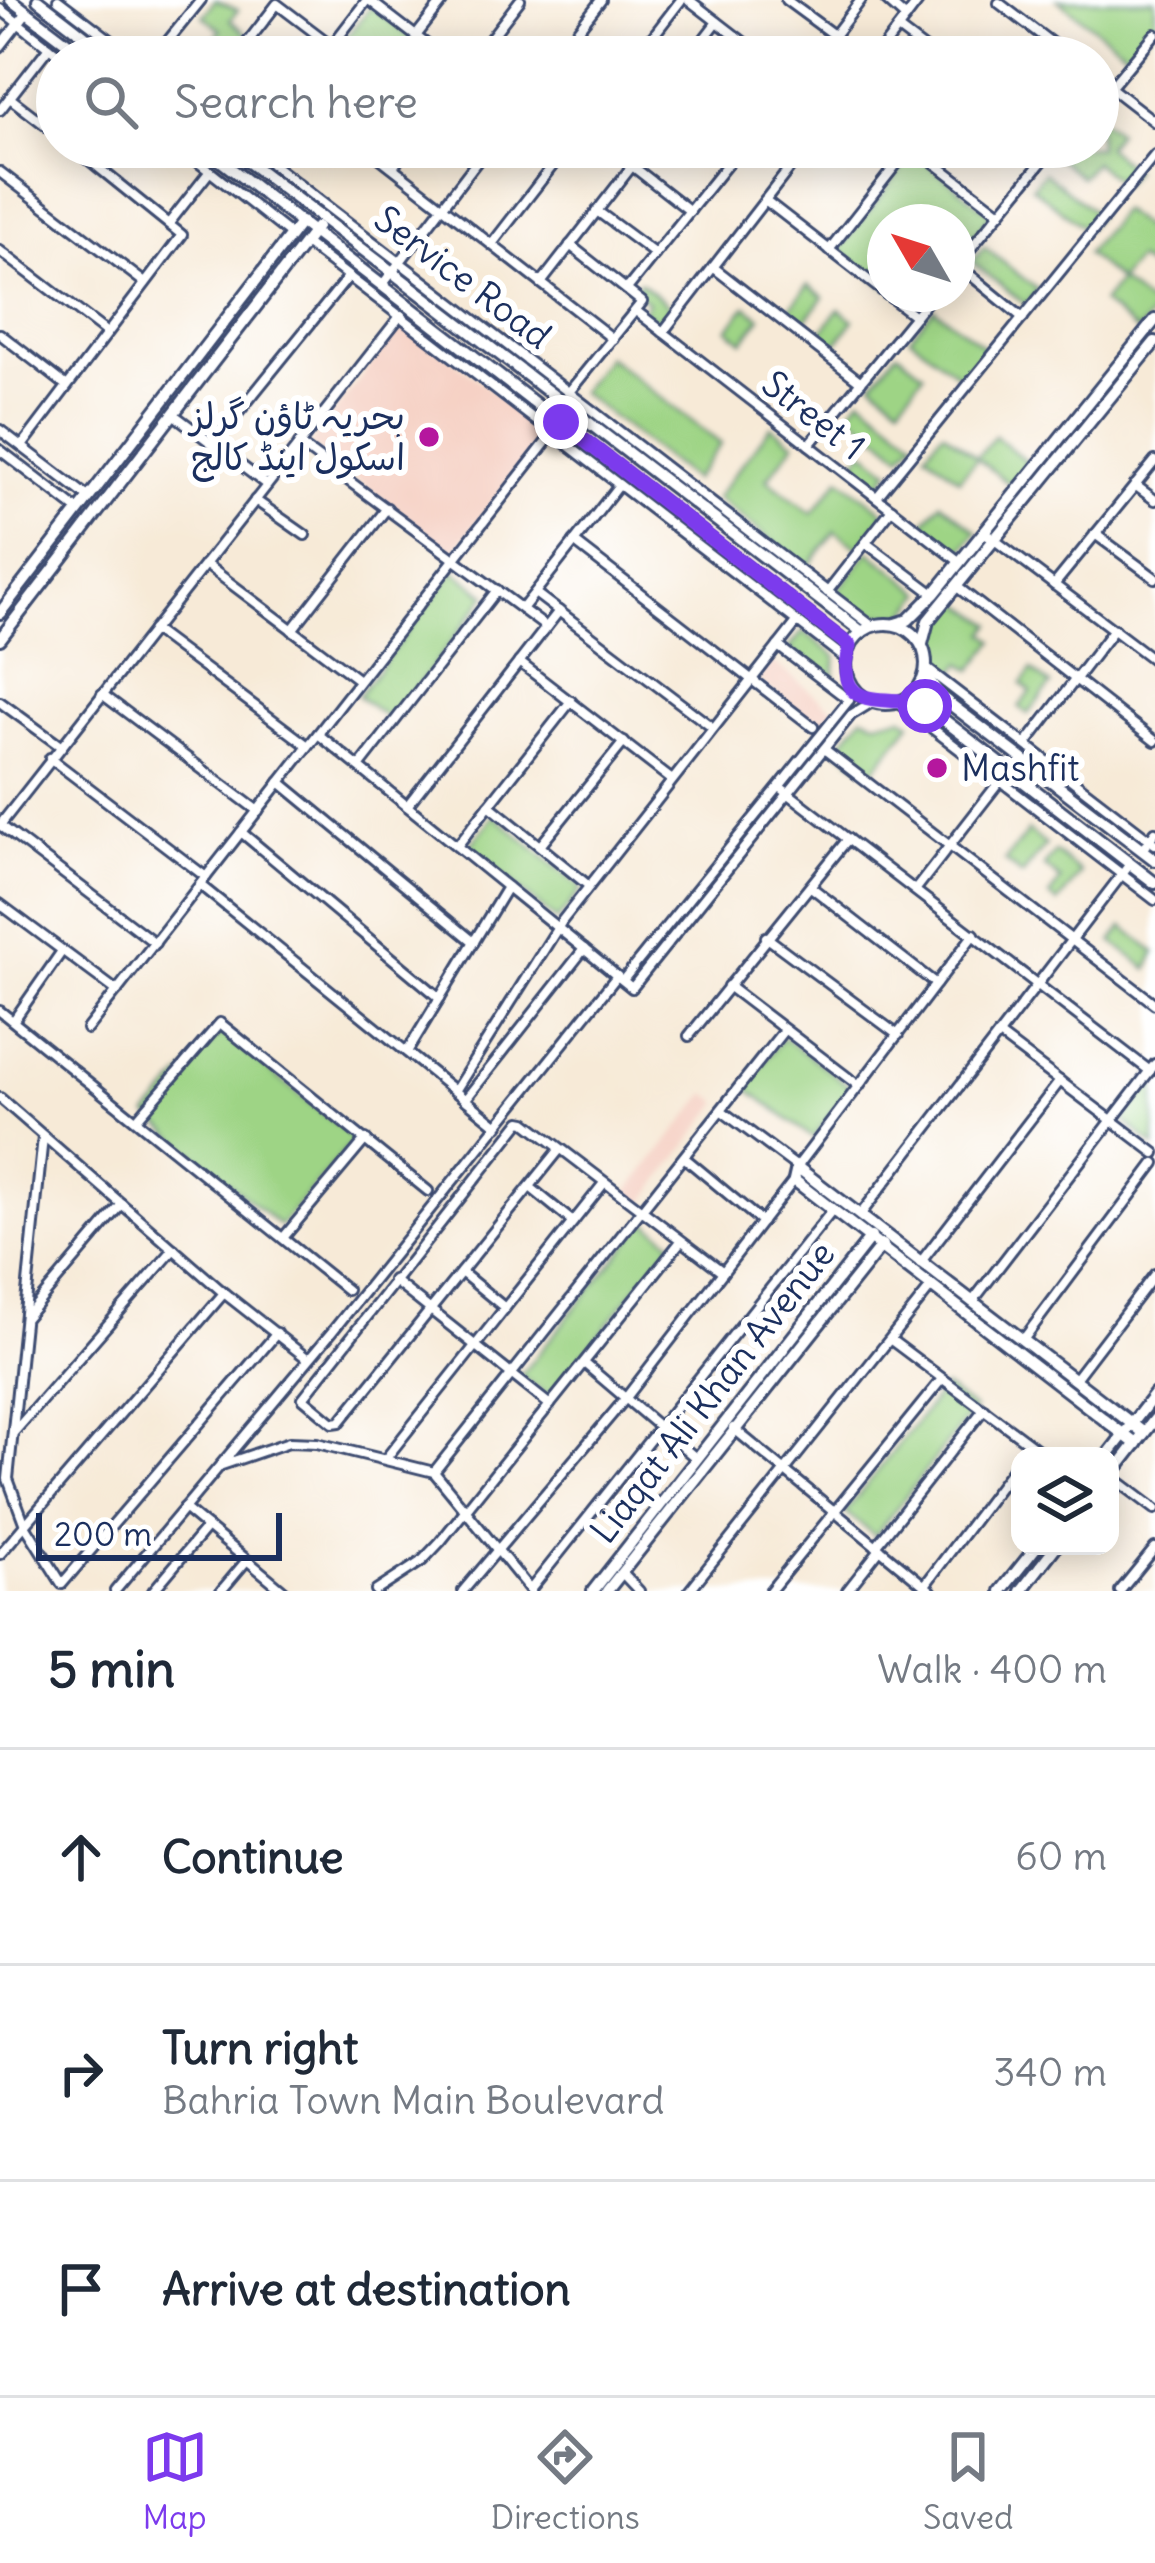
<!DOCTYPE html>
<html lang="en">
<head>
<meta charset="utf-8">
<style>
  :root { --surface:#fff; --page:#f2f2f3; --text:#1f2937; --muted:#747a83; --line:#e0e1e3; --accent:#7c3aed }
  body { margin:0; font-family:Delius,"Playpen Sans Arabic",sans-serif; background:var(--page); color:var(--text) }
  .controls { position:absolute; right:36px; bottom:36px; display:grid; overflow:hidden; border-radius:24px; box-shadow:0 6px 30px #0003 }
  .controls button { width:108px; height:108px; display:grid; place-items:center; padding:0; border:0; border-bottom:3px solid var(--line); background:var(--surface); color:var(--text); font:60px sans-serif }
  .compass { position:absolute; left:867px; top:204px; width:108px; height:108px; border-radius:50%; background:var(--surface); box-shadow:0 6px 30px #0003; rotate:309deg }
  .scale { position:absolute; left:36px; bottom:30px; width:246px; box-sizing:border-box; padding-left:12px; border:6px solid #1b2f5e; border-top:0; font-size:33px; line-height:42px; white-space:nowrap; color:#1b2f5e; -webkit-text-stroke:9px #fff; paint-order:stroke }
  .stop { position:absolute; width:36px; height:36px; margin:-27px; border:9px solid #7c3aed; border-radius:50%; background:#fff }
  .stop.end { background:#7c3aed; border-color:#fff; box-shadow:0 3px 12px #0008 }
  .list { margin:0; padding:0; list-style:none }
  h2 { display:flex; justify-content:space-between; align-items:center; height:156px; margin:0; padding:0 48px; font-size:51px }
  h2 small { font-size:39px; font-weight:400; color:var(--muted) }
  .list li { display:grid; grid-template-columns:78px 1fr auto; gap:36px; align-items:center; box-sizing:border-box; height:216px; padding:0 48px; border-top:3px solid var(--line) }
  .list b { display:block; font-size:45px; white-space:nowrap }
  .list p { margin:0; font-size:39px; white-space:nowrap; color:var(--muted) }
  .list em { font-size:39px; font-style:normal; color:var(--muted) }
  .icon { flex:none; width:66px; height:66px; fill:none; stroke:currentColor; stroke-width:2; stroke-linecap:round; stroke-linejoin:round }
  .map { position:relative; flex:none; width:1155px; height:1591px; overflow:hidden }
  .search { position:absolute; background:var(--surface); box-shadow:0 6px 30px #0003; left:36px; right:36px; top:36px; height:132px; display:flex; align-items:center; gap:30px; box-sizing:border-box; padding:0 42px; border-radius:66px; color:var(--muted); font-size:45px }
  .sheet { height:804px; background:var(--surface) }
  nav { display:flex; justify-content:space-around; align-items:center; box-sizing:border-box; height:168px; border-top:3px solid var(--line); background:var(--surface); font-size:33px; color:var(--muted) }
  nav a { display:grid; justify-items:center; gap:6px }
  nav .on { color:var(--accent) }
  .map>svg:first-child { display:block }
  .built { fill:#f6d1c5 }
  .green { fill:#9ed485; stroke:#5c8272; stroke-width:3 }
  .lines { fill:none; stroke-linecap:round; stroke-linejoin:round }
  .street-casing { stroke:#3c4b70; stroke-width:14 }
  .secondary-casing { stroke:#3c4b70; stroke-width:16 }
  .street { stroke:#fff; stroke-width:8 }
  .secondary { stroke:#fff; stroke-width:10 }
  .route { stroke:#7c3aed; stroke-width:15 }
  .poi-dot { fill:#b5179e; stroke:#fff; stroke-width:4.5 }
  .labels { text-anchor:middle; stroke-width:12; stroke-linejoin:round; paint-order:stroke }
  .street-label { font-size:36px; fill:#1b2f5e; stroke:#fff }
  .poi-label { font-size:36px; fill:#1b2f5e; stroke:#fff; text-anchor:end }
</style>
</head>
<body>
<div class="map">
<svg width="1155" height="1591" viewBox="0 0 1155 1591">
  <rect width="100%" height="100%" fill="#fff"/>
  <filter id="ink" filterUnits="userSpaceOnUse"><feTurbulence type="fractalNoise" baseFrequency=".00833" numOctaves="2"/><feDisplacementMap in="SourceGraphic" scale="24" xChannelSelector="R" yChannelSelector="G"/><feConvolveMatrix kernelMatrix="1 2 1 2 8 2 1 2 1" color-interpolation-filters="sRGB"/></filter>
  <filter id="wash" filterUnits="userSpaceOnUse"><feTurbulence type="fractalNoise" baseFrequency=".004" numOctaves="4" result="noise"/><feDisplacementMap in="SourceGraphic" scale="48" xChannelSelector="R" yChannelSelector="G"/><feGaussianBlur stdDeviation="2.7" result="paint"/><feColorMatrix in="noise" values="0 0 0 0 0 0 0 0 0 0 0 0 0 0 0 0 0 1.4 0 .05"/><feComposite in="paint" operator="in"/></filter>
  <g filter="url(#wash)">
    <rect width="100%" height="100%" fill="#f7ead7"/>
    <g class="built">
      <polygon points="404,321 546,434 453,552 310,444"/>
      <polygon points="772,661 834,709 819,728 758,679"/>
      <polygon points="707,1093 720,1102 641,1206 626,1194"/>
    </g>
    <g class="green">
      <polygon points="215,0 238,10 230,20 248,35 232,56 213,41 221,30 203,16"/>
      <polygon points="1058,0 1155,0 1155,24 1130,55"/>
      <polygon points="371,6 437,57 353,57 339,46"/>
      <polygon points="1098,116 1117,132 1106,147 1134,170 1122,185 1094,162 1081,177 1056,157 1064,147 1098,147"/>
      <polygon points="914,153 991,214 957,258 957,222 885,222 885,286 839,250"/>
      <polygon points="1044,172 1098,215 1086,230 1032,187"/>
      <polygon points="1121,210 1155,237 1155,273 1137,259 1119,281 1155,310 1138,332 1102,303 1119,281 1086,254"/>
      <polygon points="984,247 1038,290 1026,305 972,262"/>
      <polygon points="640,282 674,309 662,325 643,310 648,302 633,290"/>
      <polygon points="808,285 824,297 804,322 789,310"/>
      <polygon points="746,306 761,317 743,341 728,329"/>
      <polygon points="934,308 987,349 963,379 910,337"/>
      <polygon points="839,309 854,320 835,345 820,334"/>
      <polygon points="897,352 924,373 900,404 873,382"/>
      <polygon points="607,356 721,444 693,480 580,392"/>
      <polygon points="861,397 915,440 902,455 849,412"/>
      <polygon points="771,426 795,443 767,479 812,514 840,478 886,513 859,548 835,531 807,568 716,498"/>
      <polygon points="943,431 977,457 995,436 1031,465 1013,487 977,458 959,479 926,452"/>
      <polygon points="864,450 890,470 878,486 852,465"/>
      <polygon points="941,502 977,531 960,553 924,524"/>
      <polygon points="869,551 923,593 906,615 863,615 835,594"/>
      <polygon points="454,571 487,595 391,721 358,696"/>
      <polygon points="956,599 993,624 986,633 995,641 972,670 962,663 952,675 942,669 933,631"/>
      <polygon points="803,631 836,656 834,679 789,649"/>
      <polygon points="1032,670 1051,685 1028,714 1019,707 1031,692 1022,684"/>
      <polygon points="863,716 876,721 903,717 911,723 871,774 837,748"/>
      <polygon points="494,815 582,889 557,921 469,847"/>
      <polygon points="1028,831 1046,845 1022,875 1005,861"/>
      <polygon points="1055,852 1081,873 1058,903 1049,896 1061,880 1044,866"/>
      <polygon points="1123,927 1155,952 1148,969 1112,942"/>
      <polygon points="221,1032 355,1139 280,1226 148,1115"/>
      <polygon points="783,1037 851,1087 813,1138 745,1087"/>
      <polygon points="1155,1077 1155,1147 1124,1121"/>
      <polygon points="646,1221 673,1242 550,1396 520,1376"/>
      <polygon points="944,1387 974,1409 875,1536 845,1512"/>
    </g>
  </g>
  <g filter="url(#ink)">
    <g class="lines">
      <defs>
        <g id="street">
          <polyline points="58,0 133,57"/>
          <polyline points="369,0 443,57"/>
          <polyline points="689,0 763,57"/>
          <polyline points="786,0 835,36"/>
          <polyline points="886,0 906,18"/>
          <polyline points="999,3 1070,57"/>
          <polyline points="0,9 62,57"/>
          <polyline points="898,29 935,57"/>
          <polyline points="416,36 444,0"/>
          <polyline points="0,47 27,12"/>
          <polyline points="155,57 201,0"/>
          <polyline points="236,57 277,4 347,57"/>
          <polyline points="323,57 367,0"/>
          <polyline points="476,57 520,0"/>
          <polyline points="557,57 601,0"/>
          <polyline points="637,57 681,0"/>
          <polyline points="690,57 717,22"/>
          <polyline points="818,57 861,0"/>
          <polyline points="876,57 918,2"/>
          <polyline points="1098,78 1155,122"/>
          <polyline points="1110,88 1155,34"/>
          <polyline points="10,98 57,134"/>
          <polyline points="0,110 49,47"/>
          <polyline points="179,147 291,235"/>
          <polyline points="250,147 872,626"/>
          <polyline points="366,147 613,339"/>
          <polyline points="608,147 690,211"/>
          <polyline points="704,147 727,164"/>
          <polyline points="914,147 1000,213"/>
          <polyline points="393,167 408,147"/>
          <polyline points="0,172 145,283"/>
          <polyline points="765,200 885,293"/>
          <polyline points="597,211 655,254"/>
          <polyline points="170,222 210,171"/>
          <polyline points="305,243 846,659"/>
          <polyline points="492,244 567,147"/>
          <polyline points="829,250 910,147"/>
          <polyline points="0,251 107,333"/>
          <polyline points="957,264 1023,318"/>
          <polyline points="957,265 1054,147"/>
          <polyline points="713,267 861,382"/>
          <polyline points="541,283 632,166"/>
          <polyline points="383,284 488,147"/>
          <polyline points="627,289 741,147"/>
          <polyline points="886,294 915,316"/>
          <polyline points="636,311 960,562"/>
          <polyline points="663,332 806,147"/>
          <polyline points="0,334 67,386"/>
          <polyline points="569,392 642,302 570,245"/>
          <polyline points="173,414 267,485"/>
          <polyline points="0,430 88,497"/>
          <polyline points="213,444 349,276"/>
          <polyline points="299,444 546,627"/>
          <polyline points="809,445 933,294"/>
          <polyline points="22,446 182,235 73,147"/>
          <polyline points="0,450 78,510"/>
          <polyline points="1135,485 1155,500"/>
          <polyline points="877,497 1155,155"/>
          <polyline points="255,500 305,535"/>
          <polyline points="984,532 1155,661"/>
          <polyline points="1095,534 1155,578"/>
          <polyline points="574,542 813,727"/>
          <polyline points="866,543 934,594"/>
          <polyline points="205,564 359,680"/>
          <polyline points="1054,585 1155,461"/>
          <polyline points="956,586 1155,741"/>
          <polyline points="827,592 892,509"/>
          <polyline points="535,593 713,728"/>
          <polyline points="522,609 619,485"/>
          <polyline points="153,630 308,746"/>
          <polyline points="292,630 387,508"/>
          <polyline points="778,646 849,700"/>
          <polyline points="519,662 672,780"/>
          <polyline points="926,668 1155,844"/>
          <polyline points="102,694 258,811"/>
          <polyline points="0,702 59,745"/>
          <polyline points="898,702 1155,900"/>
          <polyline points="318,734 632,988 851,715 872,702"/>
          <polyline points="1026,744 1114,629"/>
          <polyline points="824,749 1155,1004"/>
          <polyline points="50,758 206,877"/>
          <polyline points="359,767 497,590"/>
          <polyline points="280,782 474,942"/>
          <polyline points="780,787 1150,1071"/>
          <polyline points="489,805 589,886"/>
          <polyline points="407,806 559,611"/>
          <polyline points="0,825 401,315"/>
          <polyline points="0,825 155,943"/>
          <polyline points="241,832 440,998"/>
          <polyline points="457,846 571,701"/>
          <polyline points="540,846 624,742"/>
          <polyline points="1142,850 1155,832"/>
          <polyline points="200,885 498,1126"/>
          <polyline points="811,887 936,984"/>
          <polyline points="916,889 1000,781"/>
          <polyline points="0,904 117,991"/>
          <polyline points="766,937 898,1035"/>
          <polyline points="623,980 849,700 852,685"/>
          <polyline points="728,986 859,1086"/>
          <polyline points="0,1011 347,1290"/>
          <polyline points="14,1020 62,951"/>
          <polyline points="87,1029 561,423"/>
          <polyline points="999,1035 1155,1153"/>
          <polyline points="689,1036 848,839"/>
          <polyline points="407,1052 507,887"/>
          <polyline points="455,1091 562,921 797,622"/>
          <polyline points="0,1098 224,1293"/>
          <polyline points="465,1100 584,949"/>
          <polyline points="722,1111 797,1167 974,934"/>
          <polyline points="137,1119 220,1023 428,1191"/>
          <polyline points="43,1137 8,1479 25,1525 62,1584 277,1333"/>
          <polyline points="560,1149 340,1422 333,1423 303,1398 521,1121 526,1122 723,1272"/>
          <polyline points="686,1159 762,1222"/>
          <polyline points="530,1187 573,1222"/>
          <polyline points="860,1215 1130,864"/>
          <polyline points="283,1238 366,1139"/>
          <polyline points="920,1263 1060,1081"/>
          <polyline points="461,1272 505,1308"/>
          <polyline points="393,1280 550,1405"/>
          <polyline points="972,1302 1155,1064"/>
          <polyline points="26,1317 122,1204"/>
          <polyline points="891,1340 1046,1456"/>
          <polyline points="1023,1340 1155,1163"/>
          <polyline points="584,1363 697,1459"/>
          <polyline points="1074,1380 1155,1274"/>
          <polyline points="733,1428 931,1591"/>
          <polyline points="14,1432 174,1249"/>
          <polyline points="387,1457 604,1183"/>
          <polyline points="222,1465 289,1442 317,1443 434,1472"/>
          <polyline points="1111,1476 1155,1509"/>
          <polyline points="184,1508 247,1560 221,1591"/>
          <polyline points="876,1546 984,1409"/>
          <polyline points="0,1554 224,1293 308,1359"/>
          <polyline points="247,1560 284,1591"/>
          <polyline points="622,1573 639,1591"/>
          <polyline points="925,1585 1020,1459"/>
          <polyline points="530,1590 832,1211"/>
          <polyline points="115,1591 331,1333 617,976"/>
          <polyline points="153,1591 207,1527"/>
          <polyline points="376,1591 422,1561 440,1542 681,1241"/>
          <polyline points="463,1591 625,1399 794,1180"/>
          <polyline points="531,1591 434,1472 784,1030"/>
          <polyline points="689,1591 931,1287"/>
          <polyline points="770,1591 942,1379"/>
          <polyline points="847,1591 880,1549"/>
          <polyline points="1120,1591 1155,1548"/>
        </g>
        <g id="secondary">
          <polyline points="11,0 86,57"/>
          <polyline points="38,0 112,57"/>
          <polyline points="203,147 850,647"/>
          <polyline points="229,147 862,632"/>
          <polyline points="0,613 301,222"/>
          <circle cx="886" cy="664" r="40"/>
          <polyline points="895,624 908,620 934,594 1155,320"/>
          <polyline points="0,639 317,227"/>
          <polyline points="922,644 928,621 1155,342"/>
          <polyline points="925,674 941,697 1155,860"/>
          <polyline points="907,698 931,710 1155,883"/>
          <polyline points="1136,1444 794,1180 797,1167 1144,1433"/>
          <polyline points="1107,1456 1155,1394"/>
          <polyline points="1110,1477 1155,1419"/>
          <polyline points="593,1591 871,1237"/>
          <polyline points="607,1591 882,1245"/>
          <polyline points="1001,1591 1037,1546"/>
          <polyline points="1021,1591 1056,1546"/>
        </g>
      </defs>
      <use href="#street" class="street-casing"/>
      <use href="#secondary" class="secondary-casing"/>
      <use href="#street" class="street"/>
      <use href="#secondary" class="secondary"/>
    </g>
  </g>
  <g class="lines" filter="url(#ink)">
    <path class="route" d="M561,422L850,646C829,720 897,691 925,706"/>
  </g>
  <g class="poi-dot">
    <circle cx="429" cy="437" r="12"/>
    <circle cx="937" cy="768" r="12"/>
  </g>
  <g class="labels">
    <g class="street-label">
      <text transform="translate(463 277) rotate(37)" y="13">Service Road</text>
      <text transform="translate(814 415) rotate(38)" y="13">Street 1</text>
      <text transform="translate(712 1392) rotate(-52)" y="13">Liaqat Ali Khan Avenue</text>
    </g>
    <g class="poi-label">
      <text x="405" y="429">بحریہ ٹاؤن گرلز<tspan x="405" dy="41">اسکول اینڈ کالج</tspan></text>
      <text x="961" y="781" text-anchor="start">Mashfit</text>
    </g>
  </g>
</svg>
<div class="controls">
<button><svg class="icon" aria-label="layers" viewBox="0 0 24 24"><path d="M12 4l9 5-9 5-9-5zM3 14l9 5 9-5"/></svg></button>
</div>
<svg class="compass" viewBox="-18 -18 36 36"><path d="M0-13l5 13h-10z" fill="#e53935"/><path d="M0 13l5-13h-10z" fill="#747a83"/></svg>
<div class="scale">200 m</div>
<div class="stop" style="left:925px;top:706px"></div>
<div class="stop end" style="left:561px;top:422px"></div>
<div class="search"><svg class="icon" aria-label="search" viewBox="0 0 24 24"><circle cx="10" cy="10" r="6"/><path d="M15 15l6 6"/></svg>Search here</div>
</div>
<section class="sheet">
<h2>5 min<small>Walk · 400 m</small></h2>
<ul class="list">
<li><svg class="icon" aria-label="ahead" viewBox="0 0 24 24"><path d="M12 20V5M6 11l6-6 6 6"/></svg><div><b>Continue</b></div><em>60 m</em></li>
<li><svg class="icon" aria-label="right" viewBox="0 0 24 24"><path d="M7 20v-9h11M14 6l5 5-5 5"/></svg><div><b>Turn right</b><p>Bahria Town Main Boulevard</p></div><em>340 m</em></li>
<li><svg class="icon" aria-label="arrive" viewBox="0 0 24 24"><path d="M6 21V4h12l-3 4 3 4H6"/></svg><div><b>Arrive at destination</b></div></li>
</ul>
</section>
<nav>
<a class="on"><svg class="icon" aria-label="map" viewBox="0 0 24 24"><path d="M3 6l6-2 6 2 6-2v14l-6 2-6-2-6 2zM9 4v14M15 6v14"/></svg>Map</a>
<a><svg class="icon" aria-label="directions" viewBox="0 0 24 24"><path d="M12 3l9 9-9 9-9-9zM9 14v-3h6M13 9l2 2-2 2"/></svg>Directions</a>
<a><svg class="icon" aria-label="saved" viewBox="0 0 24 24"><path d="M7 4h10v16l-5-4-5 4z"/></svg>Saved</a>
</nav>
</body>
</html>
